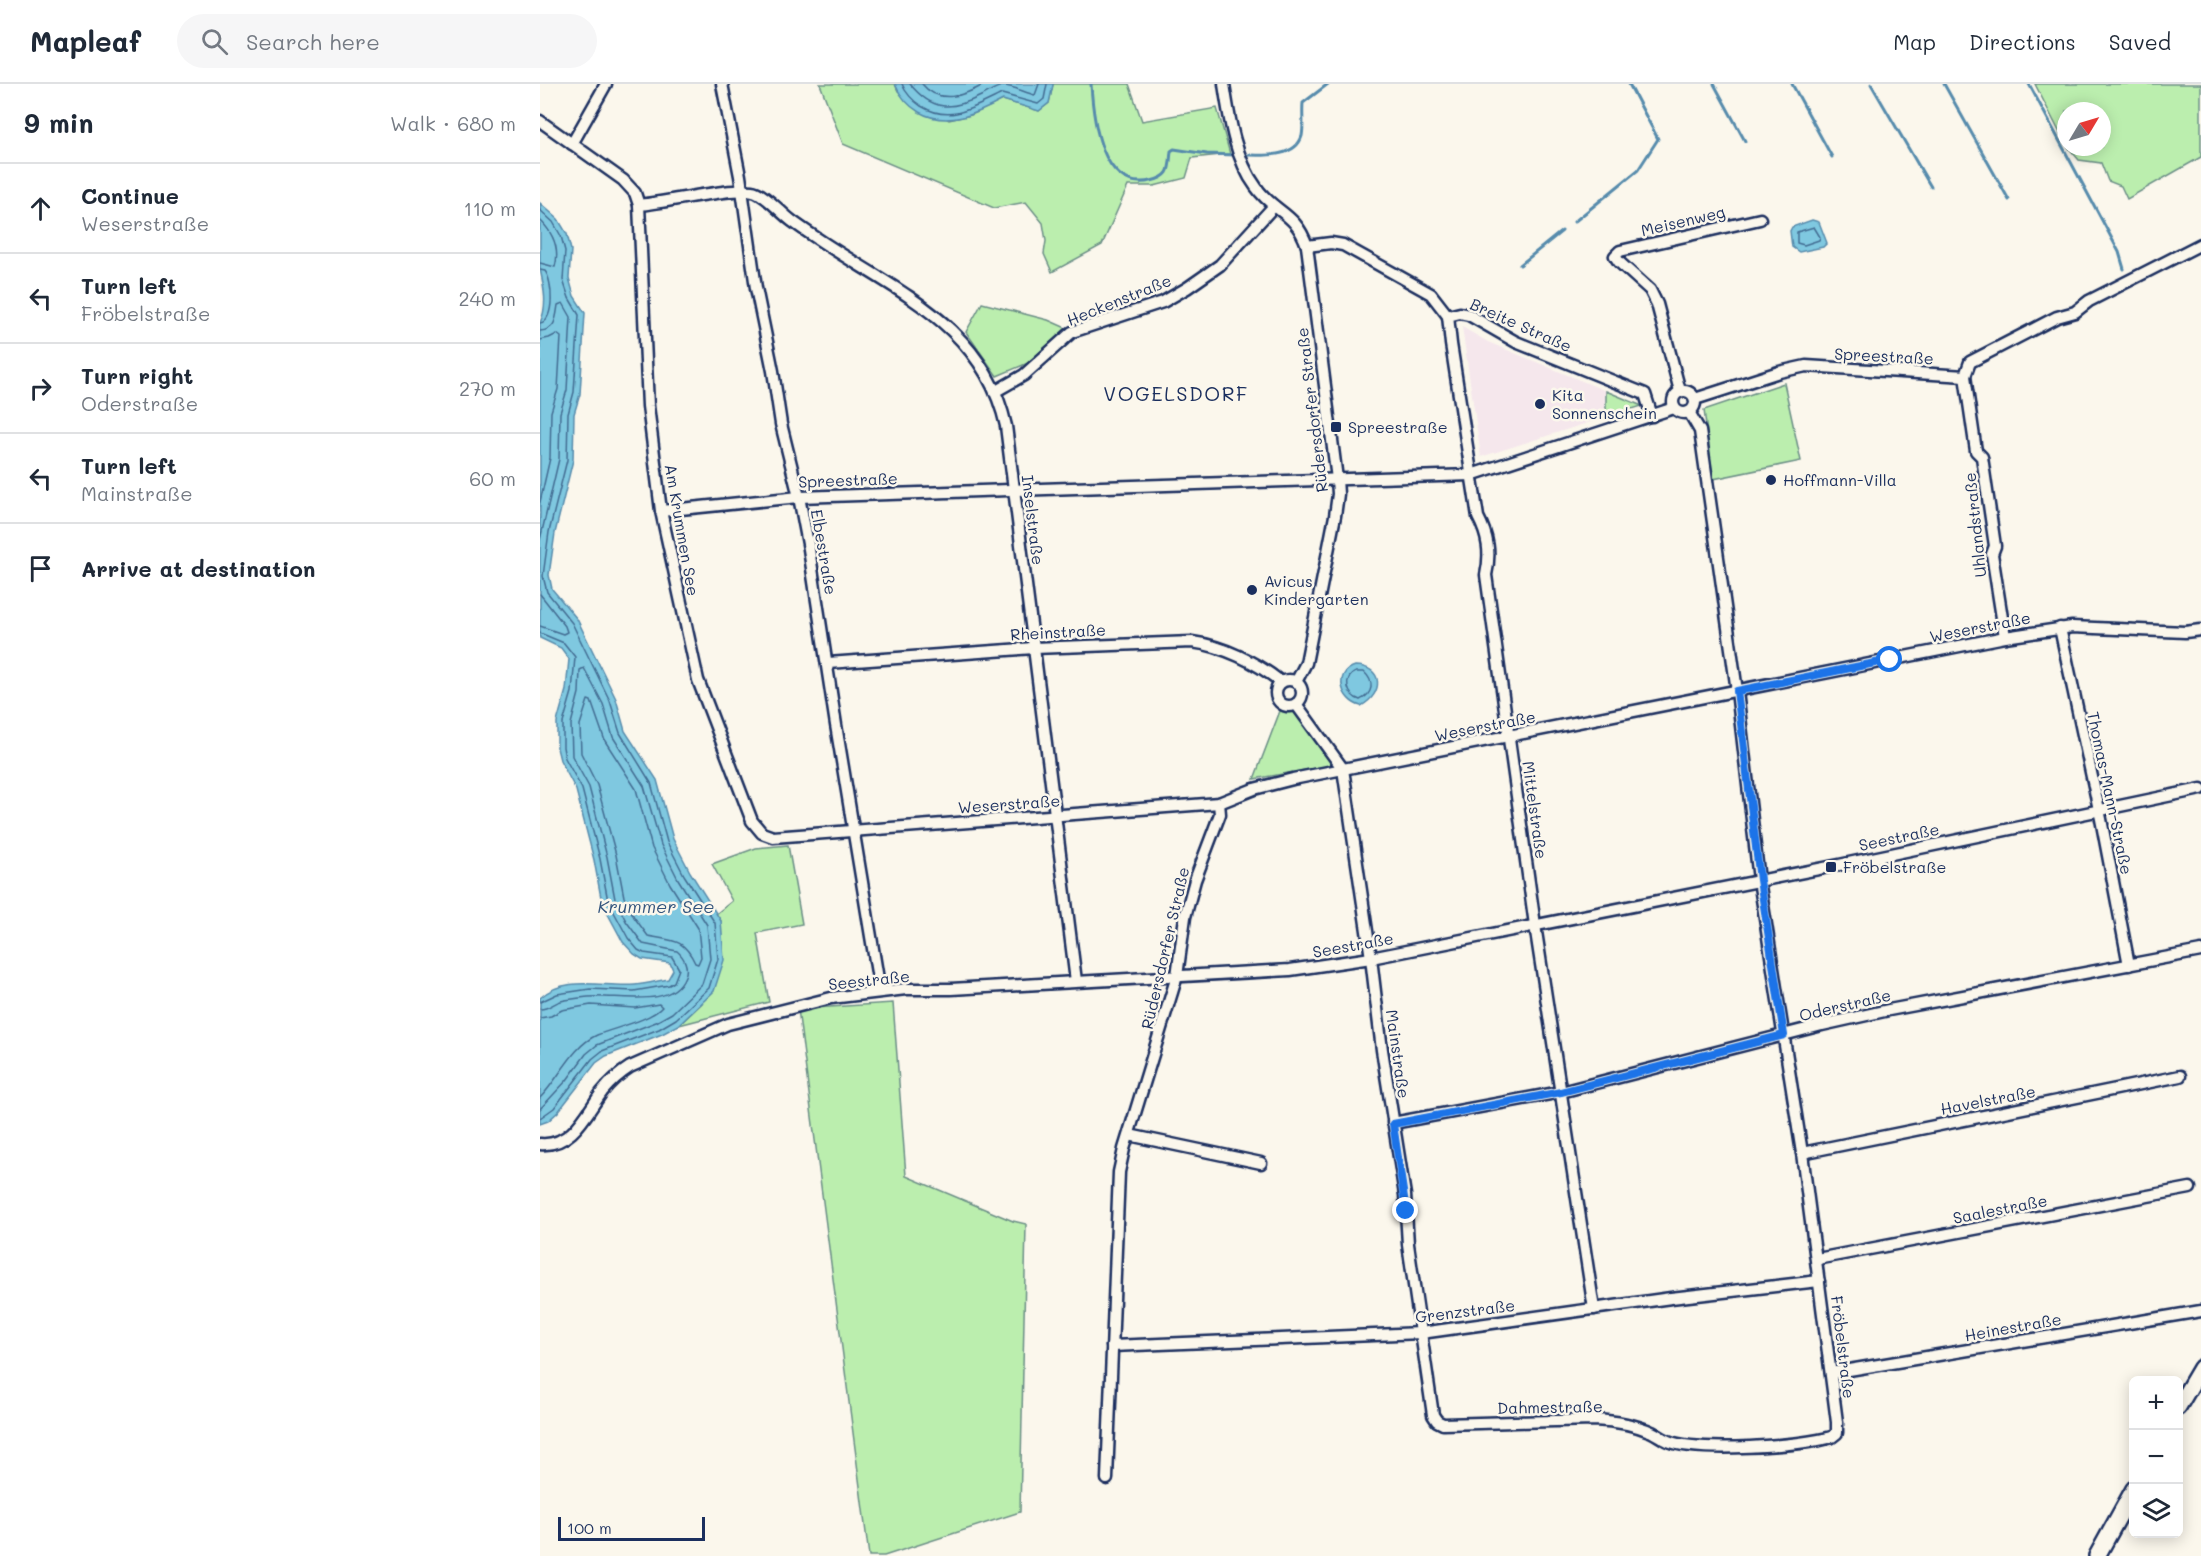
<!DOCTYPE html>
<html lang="en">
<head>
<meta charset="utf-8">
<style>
  :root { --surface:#fff; --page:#f6f6f7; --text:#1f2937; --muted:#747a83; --line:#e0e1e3 }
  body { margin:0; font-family:Mali,sans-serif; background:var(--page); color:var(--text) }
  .controls { position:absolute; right:18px; bottom:18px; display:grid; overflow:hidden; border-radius:9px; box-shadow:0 3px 15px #0003 }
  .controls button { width:54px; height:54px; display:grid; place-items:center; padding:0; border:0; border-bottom:2px solid var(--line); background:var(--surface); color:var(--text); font:30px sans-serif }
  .compass { position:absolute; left:1517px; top:18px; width:54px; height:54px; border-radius:50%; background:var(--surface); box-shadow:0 3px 15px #0003; rotate:52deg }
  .scale { position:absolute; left:18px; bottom:15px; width:147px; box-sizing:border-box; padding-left:6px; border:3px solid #1b2f5e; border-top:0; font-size:16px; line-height:21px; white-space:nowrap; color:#1b2f5e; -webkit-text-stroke:4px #fbf7ec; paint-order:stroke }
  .stop { position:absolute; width:18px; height:18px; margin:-14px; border:4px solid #1a73e8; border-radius:50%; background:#fff }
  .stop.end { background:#1a73e8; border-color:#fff; box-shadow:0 2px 6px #0008 }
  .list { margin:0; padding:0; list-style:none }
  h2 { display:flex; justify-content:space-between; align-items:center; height:78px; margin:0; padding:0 24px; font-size:26px }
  h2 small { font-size:20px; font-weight:400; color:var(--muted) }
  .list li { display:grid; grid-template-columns:39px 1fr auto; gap:18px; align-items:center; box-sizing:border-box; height:90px; padding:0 24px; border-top:2px solid var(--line) }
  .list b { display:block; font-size:22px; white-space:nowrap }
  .list p { margin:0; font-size:20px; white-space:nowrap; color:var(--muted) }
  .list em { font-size:20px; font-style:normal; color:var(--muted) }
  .icon { flex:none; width:33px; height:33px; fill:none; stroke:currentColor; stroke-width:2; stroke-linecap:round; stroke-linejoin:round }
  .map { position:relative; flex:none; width:1661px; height:1472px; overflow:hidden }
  header { display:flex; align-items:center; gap:36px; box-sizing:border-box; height:84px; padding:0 30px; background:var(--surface); border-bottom:2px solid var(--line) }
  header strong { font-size:28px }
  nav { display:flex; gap:33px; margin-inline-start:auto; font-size:21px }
  .search { width:420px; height:54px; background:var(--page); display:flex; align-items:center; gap:15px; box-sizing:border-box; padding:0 21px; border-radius:33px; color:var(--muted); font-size:22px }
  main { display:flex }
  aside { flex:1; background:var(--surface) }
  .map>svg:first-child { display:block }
  .built { fill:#f5e7ec }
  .green { fill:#bbeeae; stroke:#6b8e86; stroke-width:1.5 }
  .water { fill:#7fc8e0; stroke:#578bac; stroke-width:1.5 }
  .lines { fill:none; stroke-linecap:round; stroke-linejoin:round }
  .shore { stroke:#436c92; stroke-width:1.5 }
  .stream { stroke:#578bac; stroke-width:3 }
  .street-casing { stroke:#1b2f5e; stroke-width:15 }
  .secondary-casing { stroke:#1b2f5e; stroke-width:20 }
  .street { stroke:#fbf7ec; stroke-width:10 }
  .secondary { stroke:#fbf7ec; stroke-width:15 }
  .route { stroke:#1a73e8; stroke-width:8 }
  .poi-dot { fill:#1b2f5e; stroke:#fbf7ec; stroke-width:2 }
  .labels { text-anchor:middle; stroke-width:5; stroke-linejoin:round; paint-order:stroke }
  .street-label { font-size:16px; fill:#1b2f5e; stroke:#fbf7ec }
  .poi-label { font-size:16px; fill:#1b2f5e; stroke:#fbf7ec; text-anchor:start }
  .water-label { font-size:18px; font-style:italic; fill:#34557e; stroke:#fbf7ec }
  .quarter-label { font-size:20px; letter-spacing:1.5px; fill:#1b2f5e; stroke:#fbf7ec }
</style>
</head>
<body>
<header>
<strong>Mapleaf</strong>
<div class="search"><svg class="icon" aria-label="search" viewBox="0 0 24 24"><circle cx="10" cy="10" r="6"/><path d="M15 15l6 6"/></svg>Search here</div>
<nav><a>Map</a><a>Directions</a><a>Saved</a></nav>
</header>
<main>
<aside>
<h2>9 min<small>Walk · 680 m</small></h2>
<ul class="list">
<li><svg class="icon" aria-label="ahead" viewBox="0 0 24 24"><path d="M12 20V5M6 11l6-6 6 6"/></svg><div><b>Continue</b><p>Weserstraße</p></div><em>110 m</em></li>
<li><svg class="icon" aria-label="left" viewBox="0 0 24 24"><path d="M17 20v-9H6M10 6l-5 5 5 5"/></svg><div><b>Turn left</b><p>Fröbelstraße</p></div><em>240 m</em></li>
<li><svg class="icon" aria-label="right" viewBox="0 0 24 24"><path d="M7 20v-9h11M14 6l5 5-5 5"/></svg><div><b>Turn right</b><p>Oderstraße</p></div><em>270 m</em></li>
<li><svg class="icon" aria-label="left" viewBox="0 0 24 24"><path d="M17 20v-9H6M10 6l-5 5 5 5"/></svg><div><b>Turn left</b><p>Mainstraße</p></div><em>60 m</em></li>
<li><svg class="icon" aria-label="arrive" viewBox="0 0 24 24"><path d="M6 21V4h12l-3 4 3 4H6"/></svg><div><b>Arrive at destination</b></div></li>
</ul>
</aside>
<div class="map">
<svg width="1661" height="1472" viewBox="0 0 1661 1472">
  <rect width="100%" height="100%" fill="#fbf7ec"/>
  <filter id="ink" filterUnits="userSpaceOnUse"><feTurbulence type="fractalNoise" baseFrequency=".0167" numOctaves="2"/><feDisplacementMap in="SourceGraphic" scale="12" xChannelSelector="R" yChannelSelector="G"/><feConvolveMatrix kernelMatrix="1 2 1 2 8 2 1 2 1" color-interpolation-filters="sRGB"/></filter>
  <g filter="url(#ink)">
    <polygon class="built" points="922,243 948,258 1066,307 1066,333 941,373"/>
    <g class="green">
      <polygon points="280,0 355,0 358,7 409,36 431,31 463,16 499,27 509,19 513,0 589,0 602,37 677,24 690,70 652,74 646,94 614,102 588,102 562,161 512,188 504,170 506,157 503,139 486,118 454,124 303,60"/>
      <polygon points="1495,0 1661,0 1661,73 1587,115 1581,102 1568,97 1561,79 1539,76 1528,63 1562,63 1562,27 1526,27 1526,61"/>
      <polygon points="442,219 508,236 526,244 488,279 457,292 426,248"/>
      <polygon points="1244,299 1261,377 1173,395 1164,326"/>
      <polygon points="1066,307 1102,322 1066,333"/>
      <path d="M740,627L747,629L754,627C770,643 783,661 793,681L714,695Z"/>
      <polygon points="248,761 262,840 217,849 229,918 139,941 162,919 181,837 176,830 192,817 172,780 216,764"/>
      <polygon points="353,919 366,1092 473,1137 486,1140 480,1428 344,1472 329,1472 258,925"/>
    </g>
    <g class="water">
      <path d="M355,0H513V1L509,19L499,27L463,16C437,30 407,44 379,28C369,22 360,12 355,0Z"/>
      <path d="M0,119L18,135L27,150L31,166L29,194L34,212L45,229L40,310L34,330L33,376L15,449L9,491L12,505L37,535L76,615L85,647L117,696L133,755L150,788L181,837L184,876L174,907L139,941L122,950L66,972L56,979L18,1028L8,1037L0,1040V914C25,890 65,904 95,901C106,900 117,897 128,895L133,886L130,879L102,875L94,870L83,858L62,819L54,776L36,706L20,676L17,664V638L26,606L29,575L21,564L0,554V239C8,221 4,203 0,185C0,171 0,135 0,119Z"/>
      <polygon points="1272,136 1279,138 1287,159 1283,163 1259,168 1252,163 1250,147 1252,143"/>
      <path d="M815,582C844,582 844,610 821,622C801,617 793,589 815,582Z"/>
    </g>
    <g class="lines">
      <g class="shore">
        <path d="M362,0C365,8 373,17 381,22C411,40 434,23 462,10L498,20L504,15L507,0"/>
        <path d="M370,0C392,27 411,27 441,12C448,9 455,3 463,2C474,2 485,9 495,11L499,0"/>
        <path d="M382,0C399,21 424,12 445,0"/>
        <polyline points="0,126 13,138 21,152 25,167 23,196 29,214 39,231 34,308 28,330 27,376 9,448 3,492 7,508 32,539 70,617 80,649 111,699 127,758 144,791 175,839 178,875 169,904 136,935 119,945 62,967 52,975 14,1024 0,1034"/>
        <path d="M0,136C13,149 20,165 15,183L0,179"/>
        <polygon points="1274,143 1280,153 1279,156 1264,161 1257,159 1257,148"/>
        <path d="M0,186L5,187C13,197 15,237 0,239"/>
        <path d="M0,247C16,246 16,234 18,221L23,219L31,233L27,306L20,329L19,375L0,456"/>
        <polyline points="0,256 9,254 17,250 21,253 18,305 11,328 10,374 0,418"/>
        <polyline points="0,510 25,542 27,548 23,550 0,542"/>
        <polyline points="0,549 24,559 35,573 32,608 23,639 23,663 25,674 42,705 60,775 68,817 88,854 98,866 104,869 132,873 139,885 134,898 129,901 94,907 50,905 17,910 0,918"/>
        <path d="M816,588H824C835,598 833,610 820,616C807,612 802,594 816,588Z"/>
        <path d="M48,616L51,617L65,657L96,705L112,764L130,800L158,844L161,873L158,880L155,879C143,853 132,857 108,852L94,833L84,813L76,771L57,701L41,669L40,641Z"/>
        <path d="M0,925C9,925 13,919 21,917C29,915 39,914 48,913C76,910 132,926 145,892C149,883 144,873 137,867L103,860L86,837L75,815L67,773L49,703L32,672L31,640L39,609L40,586L44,584L63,620L73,653L104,702L121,761L138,795L167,841L170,875L162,900L132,929L116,938L57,961L46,970L27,996L0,1025"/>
        <path d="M0,934L11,932L22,926L51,921L95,924L119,920L122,923C111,936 74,944 57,951C32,962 19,995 0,1014"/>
      </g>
      <g class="stream">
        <path d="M551,0C553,35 561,108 611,97C632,92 629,84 631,67L634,65L667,70L696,71"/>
        <polyline points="1174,0 1205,57"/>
        <polyline points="1252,0 1292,73"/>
        <polyline points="1331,0 1391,103"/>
        <polyline points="1404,0 1469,116"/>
        <polyline points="1489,0 1579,168 1584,185"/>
        <path d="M703,71C721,71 755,75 762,52C764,42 762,29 763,19L788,0"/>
        <polyline points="1034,138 1098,86 1118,55 1089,0"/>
        <polyline points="980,181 1022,147"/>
      </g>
      <defs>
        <g id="street">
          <polyline points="182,0 200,92 216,204 233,287 241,340 259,413 269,465 296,641 340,907"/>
          <path d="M684,0C689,33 695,75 716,103C734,129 756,128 767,162L797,395L798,410L795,432L766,579L756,598"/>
          <path d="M0,37L83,96L95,109L99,121C123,119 200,101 216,108C229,114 240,128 252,137C260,143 269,149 278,155C355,207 444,241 466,342L536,897"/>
          <polyline points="32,60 66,0"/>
          <polyline points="99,121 108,322 121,427 158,596 212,737 222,749 233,753 679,719 714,705 753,695 1465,553 1532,543 1645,548 1661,546"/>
          <polyline points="767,162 791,159 803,161 891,210 908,232 920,229 929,231 976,258 1105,310 1112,332"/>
          <path d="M908,232L911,260L938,433C948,452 951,469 946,491L995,841L1054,1225"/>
          <circle cx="1144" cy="318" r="11"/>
          <polyline points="456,307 484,291 532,248 623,218 647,204 680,181 734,122"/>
          <polyline points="1140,307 1117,220 1110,206 1079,178 1075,172 1080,167 1220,135"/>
          <polyline points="1155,315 1239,288 1266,282 1425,292"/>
          <polyline points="121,427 259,413 931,391 1134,324"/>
          <polyline points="1520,544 1561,735 1589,881"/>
          <polyline points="1465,553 1452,470 1455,462 1442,373 1436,367 1425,292 1430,278 1517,233 1535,228 1549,217 1661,160"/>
          <path d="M288,579L494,564L652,558C683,562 716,578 741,598"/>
          <circle cx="749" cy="609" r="13"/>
          <path d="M756,620L803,685L831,874L842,966L865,1111L868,1160L893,1331L897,1337L903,1340L1054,1336C1075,1337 1094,1340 1112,1348C1118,1351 1123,1355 1128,1357C1157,1369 1262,1362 1292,1353L1297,1349V1338L1262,1069L1219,796L1197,607L1160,347L1149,328"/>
          <polyline points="853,1039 1021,1008 1282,941 1349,926 1661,867"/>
          <polyline points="589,1051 721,1079"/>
          <path d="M0,1060C32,1063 46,1030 62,1008C70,998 79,990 90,983L188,940L291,914L366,905H411L750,886L831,874L1299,781L1661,705"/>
          <polyline points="1262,1069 1640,992"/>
          <polyline points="1277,1175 1650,1104"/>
          <polyline points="572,1262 881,1249 1131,1214 1279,1197"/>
          <polyline points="1291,1289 1661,1227"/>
          <polyline points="567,1395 579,1088 584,1065 637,892 645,833 655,796 680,730 679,719"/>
        </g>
        <g id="secondary">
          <polyline points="1638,1323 1661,1284"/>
          <polyline points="1557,1472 1594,1405"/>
        </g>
      </defs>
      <use href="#street" class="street-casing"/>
      <use href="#secondary" class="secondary-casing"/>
      <use href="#street" class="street"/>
      <use href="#secondary" class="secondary"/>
    </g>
  </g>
  <g class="lines" filter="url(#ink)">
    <polyline class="route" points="866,1127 853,1040 1021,1008 1244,951 1220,796 1197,607 1350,576"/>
  </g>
  <g class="poi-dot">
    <circle cx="1000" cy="320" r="6"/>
    <rect x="790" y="337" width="12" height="12" rx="3"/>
    <circle cx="1231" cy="396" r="6"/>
    <circle cx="712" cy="506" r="6"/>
    <rect x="1285" y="777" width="12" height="12" rx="3"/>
  </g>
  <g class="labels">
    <g class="street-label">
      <text transform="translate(1143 137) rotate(-13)" y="6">Meisenweg</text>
      <text transform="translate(579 216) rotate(-22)" y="6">Heckenstraße</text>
      <text transform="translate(981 241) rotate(24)" y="6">Breite Straße</text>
      <text transform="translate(1344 272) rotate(3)" y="6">Spreestraße</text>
      <text transform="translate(772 326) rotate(-97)" y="6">Rüdersdorfer Straße</text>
      <text transform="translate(308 396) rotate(-2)" y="6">Spreestraße</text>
      <text transform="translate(493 436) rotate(83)" y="6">Inselstraße</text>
      <text transform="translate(1435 441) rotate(-96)" y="6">Uhlandstraße</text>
      <text transform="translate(142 446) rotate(80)" y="6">Am Krummen See</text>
      <text transform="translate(284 468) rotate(80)" y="6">Elbestraße</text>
      <text transform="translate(1440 543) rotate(-11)" y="6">Weserstraße</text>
      <text transform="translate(518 548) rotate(-3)" y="6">Rheinstraße</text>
      <text transform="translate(945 642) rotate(-11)" y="6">Weserstraße</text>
      <text transform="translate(1570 709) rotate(78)" y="6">Thomas-Mann-Straße</text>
      <text transform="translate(469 720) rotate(-4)" y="6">Weserstraße</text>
      <text transform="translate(995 726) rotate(82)" y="6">Mittelstraße</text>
      <text transform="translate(1359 753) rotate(-12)" y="6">Seestraße</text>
      <text transform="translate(813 861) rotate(-10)" y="6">Seestraße</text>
      <text transform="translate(625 864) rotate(-77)" y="6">Rüdersdorfer Straße</text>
      <text transform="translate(329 896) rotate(-6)" y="6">Seestraße</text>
      <text transform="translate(1305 921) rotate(-13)" y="6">Oderstraße</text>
      <text transform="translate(858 970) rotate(82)" y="6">Mainstraße</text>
      <text transform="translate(1448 1016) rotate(-11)" y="6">Havelstraße</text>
      <text transform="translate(1460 1125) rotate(-11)" y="6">Saalestraße</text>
      <text transform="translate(925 1227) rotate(-7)" y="6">Grenzstraße</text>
      <text transform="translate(1473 1243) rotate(-10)" y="6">Heinestraße</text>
      <text transform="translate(1303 1263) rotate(83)" y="6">Fröbelstraße</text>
      <text transform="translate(1010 1323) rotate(-1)" y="6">Dahmestraße</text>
    </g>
    <g class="poi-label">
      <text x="1012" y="317">Kita<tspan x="1012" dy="18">Sonnenschein</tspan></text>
      <text x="808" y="349">Spreestraße</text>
      <text x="1243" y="402">Hoffmann-Villa</text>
      <text x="724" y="503">Avicus<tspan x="724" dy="18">Kindergarten</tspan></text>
      <text x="1303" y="789">Fröbelstraße</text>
    </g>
    <g class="water-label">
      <text x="116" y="829">Krummer See</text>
    </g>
    <g class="quarter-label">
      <text x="636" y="317">VOGELSDORF</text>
    </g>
  </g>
</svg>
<div class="controls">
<button>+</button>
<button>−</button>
<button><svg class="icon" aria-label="layers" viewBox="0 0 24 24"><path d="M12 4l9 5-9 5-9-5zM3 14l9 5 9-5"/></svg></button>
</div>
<svg class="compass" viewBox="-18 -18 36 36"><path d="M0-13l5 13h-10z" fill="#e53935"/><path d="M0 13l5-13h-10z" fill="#747a83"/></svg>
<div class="scale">100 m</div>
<div class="stop" style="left:1350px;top:576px"></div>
<div class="stop end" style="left:866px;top:1127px"></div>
</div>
</main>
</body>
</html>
